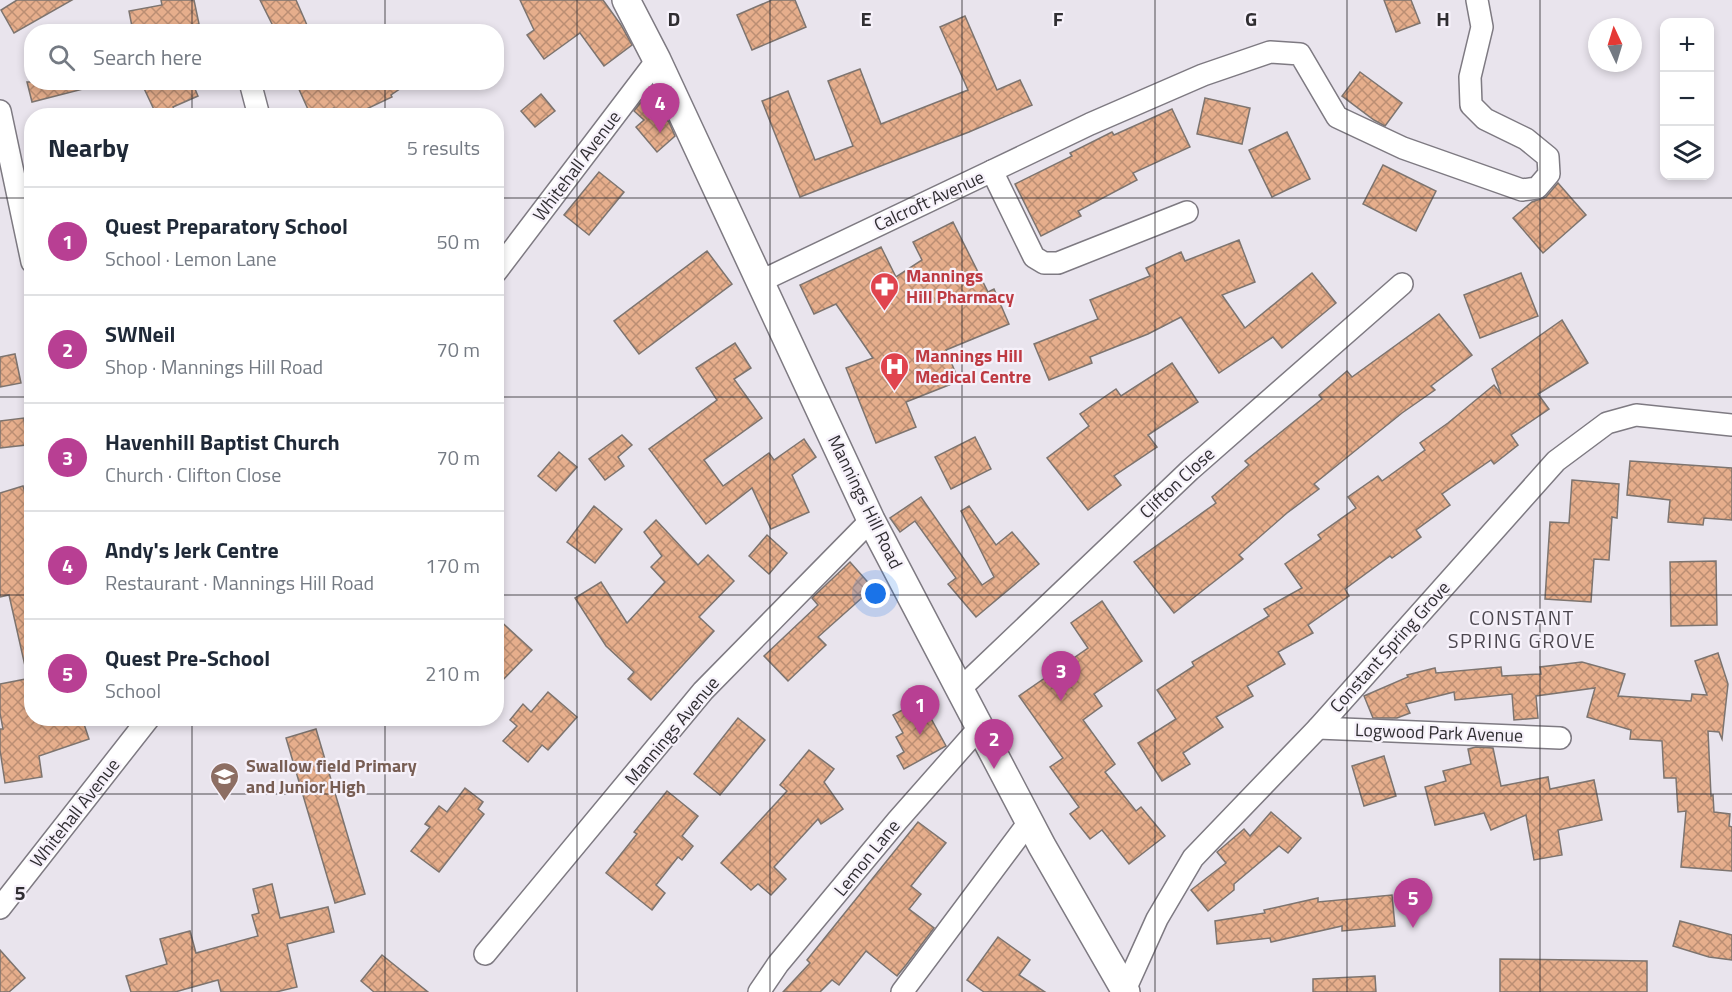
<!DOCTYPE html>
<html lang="en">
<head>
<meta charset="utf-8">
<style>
  :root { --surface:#fff; --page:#f2f2f3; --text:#1f2937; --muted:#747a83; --line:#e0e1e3; --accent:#b83f93 }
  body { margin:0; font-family:"Titillium Web",sans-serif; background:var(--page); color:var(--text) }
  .controls { position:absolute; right:18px; top:18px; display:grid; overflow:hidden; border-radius:12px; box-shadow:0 3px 9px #0003 }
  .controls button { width:54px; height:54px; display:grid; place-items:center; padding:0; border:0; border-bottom:2px solid var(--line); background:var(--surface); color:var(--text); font:30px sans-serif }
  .compass { position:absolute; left:1588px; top:18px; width:54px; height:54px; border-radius:50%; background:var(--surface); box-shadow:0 3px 9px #0003; rotate:356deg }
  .you { position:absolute; left:876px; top:594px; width:21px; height:21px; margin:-15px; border:4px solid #fff; border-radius:50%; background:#1a73e8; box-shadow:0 0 0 9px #1a73e833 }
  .badge { display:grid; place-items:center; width:39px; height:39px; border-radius:50%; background:var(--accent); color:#fff; font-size:20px; font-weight:700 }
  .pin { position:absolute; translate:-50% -50px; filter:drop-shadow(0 2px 3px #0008) }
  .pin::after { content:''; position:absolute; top:32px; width:21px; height:18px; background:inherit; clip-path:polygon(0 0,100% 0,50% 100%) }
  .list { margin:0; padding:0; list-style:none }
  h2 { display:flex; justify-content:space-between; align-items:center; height:78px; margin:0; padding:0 24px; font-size:26px }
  h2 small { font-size:20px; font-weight:400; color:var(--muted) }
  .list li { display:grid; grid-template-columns:39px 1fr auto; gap:18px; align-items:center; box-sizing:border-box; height:108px; padding:0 24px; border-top:2px solid var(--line) }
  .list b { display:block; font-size:22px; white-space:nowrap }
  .list p { margin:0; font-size:20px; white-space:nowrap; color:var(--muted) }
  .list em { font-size:20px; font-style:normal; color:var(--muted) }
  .icon { flex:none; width:33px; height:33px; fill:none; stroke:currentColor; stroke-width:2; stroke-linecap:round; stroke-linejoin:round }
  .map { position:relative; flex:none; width:1732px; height:992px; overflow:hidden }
  .search { position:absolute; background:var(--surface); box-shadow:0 3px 9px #0003; left:24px; top:24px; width:480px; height:66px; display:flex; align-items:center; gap:15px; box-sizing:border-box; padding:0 21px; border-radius:24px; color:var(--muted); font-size:22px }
  .panel { position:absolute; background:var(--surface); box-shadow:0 3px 9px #0003; left:24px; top:108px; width:480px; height:618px; border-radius:24px }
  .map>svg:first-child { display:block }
  .building { fill:url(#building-cross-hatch); stroke:#7d746f; stroke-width:1.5 }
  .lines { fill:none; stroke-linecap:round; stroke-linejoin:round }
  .minor-casing { stroke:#7e7a82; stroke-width:24 }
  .major-casing { stroke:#7e7a82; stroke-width:30 }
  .minor { stroke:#fff; stroke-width:21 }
  .major { stroke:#fff; stroke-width:27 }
  .grid { fill:none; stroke:#302e32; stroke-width:1.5; stroke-opacity:0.55 }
  .labels { text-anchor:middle; stroke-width:4.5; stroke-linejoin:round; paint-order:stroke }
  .street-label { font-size:18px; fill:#302e32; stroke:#f6f1fa }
  .health-label { font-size:18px; font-weight:bold; fill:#be3a42; stroke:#f6f1fa; text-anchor:start }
  .education-label { font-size:18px; font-weight:bold; fill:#785e54; stroke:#f6f1fa; text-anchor:start }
  .neighbourhood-label { font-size:20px; letter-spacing:1.5px; fill:#4b464e; stroke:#f6f1fa }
  .grid-label { font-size:20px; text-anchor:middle; font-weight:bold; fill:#302e32; stroke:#f6f1fa; stroke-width:4.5; stroke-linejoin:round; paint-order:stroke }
</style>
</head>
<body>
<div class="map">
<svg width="1732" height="992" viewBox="0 0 1732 992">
  <defs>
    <pattern id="building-cross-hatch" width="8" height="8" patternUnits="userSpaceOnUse" patternTransform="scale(1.5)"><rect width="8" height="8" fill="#e6ae8c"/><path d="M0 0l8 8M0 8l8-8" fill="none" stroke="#bb8e73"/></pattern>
  </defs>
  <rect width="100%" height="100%" fill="#e9e4ed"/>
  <g class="building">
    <polygon points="17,0 72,0 14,33 1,10"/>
    <polygon points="161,0 194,0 199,24 160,32 133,32 129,11 162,5"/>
    <polygon points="260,0 296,0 310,32 276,32"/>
    <polygon points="520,0 603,0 621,25 632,45 604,66 580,33 544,59 527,35 534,30"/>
    <polygon points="772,0 795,0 806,27 752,50 737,15"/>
    <polygon points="1384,0 1411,0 1420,23 1396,32"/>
    <polygon points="965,16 997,90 1020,80 1032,105 969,132 800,197 762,101 788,91 815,160 853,146 828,81 860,69 881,124 968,90 940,27"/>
    <polygon points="1360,72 1402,103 1385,126 1374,120 1342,96"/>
    <polygon points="27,82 86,82 87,88 32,102"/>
    <polygon points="141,82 192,82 198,96 173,107 177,116 157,116"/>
    <polygon points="309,82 348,82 350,89 363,82 410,82 391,95 392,97 358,113 356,110 344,116 338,116 334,108 317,116 311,116 298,87"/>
    <polygon points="541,94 555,111 535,127 521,111"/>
    <polygon points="644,98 669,122 675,136 657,152 636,127 644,120 634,111"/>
    <polygon points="1205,98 1250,108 1242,144 1197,134"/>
    <polygon points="1172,109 1190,147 1133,173 1137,180 1078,211 1081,216 1041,236 1015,184 1072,156 1070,153 1112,132 1114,135"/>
    <polygon points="1287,132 1310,179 1272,197 1249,150"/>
    <polygon points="1383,165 1436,191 1416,231 1363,204"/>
    <polygon points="599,172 624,192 589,235 564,215"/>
    <polygon points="1558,183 1586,215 1543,253 1513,218 1532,202 1546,197"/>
    <polygon points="953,222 988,292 994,289 1009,324 946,350 959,381 906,402 916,427 876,443 846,368 873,358 836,304 814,314 800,285 881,247 896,277 922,260 913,242"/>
    <polygon points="1239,240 1255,282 1222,295 1245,328 1312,273 1336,303 1282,348 1273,337 1219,373 1181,317 1148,334 1090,357 1092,363 1049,380 1034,344 1098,319 1090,300 1150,276 1146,268 1181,252 1185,261"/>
    <polygon points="707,251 732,284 639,354 614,321"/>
    <polygon points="1521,273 1538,316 1480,338 1464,295"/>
    <polygon points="1439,314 1472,355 1431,386 1435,390 1402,413 1314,484 1319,489 1287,513 1239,555 1243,559 1174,613 1134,562 1216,503 1212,497 1249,465 1245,461 1322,399 1319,395 1347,371 1352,377"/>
    <polygon points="1562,320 1588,363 1538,394 1549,409 1511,435 1518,445 1494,464 1491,460 1442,494 1450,505 1416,530 1421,537 1392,558 1390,556 1345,589 1349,596 1308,625 1313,633 1278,652 1285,664 1247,686 1253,696 1216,717 1223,727 1183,753 1190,764 1162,781 1138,743 1176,719 1157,690 1194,666 1192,662 1269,616 1264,609 1302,588 1285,564 1321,539 1318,535 1356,508 1348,497 1378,476 1382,481 1425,450 1420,443 1448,423 1494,385 1501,394 1492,369"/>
    <polygon points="735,343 751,368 734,379 762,418 704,460 723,486 769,453 774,460 804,439 816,457 792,475 809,512 771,529 752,488 706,524 649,449 717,400 696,368"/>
    <polygon points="15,354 21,383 0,387 0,357"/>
    <polygon points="1172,363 1198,402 1148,435 1157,447 1114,476 1121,485 1088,510 1047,458 1089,426 1080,414 1116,389 1121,396"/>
    <polygon points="24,418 26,445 0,448 0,421"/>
    <polygon points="622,435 632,445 618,457 624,466 605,480 589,459"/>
    <polygon points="975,437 991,469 951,489 935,457"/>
    <polygon points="559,452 577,467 556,491 538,476"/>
    <polygon points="1630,461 1732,468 1732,520 1704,518 1703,525 1668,522 1670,500 1627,495"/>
    <polygon points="1572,480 1619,484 1617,518 1612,517 1609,560 1594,559 1591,602 1545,599 1550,522 1569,523"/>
    <polygon points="23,486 32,516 32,665 25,666 9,595 0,597 0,493"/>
    <polygon points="921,497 982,585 994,577 961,511 969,506 996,545 1012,532 1039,564 976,617 948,584 956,578 915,521 900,532 890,518"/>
    <polygon points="594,506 622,529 595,563 567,542"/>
    <polygon points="656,520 698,565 708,555 734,581 699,617 714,631 651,700 628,679 634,672 606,646 575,598 601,582 627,623 665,582 651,567 662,556 644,532"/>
    <polygon points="767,535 787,553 769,574 749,556"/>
    <polygon points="1716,561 1717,625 1671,626 1670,562"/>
    <polygon points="850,562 873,588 818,637 826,645 788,681 764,656 818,605 812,598"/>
    <polygon points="1102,601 1142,661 1094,694 1102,706 1083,720 1115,764 1105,772 1136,811 1141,807 1165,836 1129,864 1102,830 1090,839 1070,814 1079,807 1050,767 1063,758 1019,696 1088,648 1071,623"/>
    <polygon points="496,617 532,650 496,687"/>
    <polygon points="1718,653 1728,684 1722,739 1719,732 1708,731 1711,796 1713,795 1714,812 1730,814 1729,826 1732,827 1732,871 1681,867 1686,811 1678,812 1676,778 1664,778 1662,741 1630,739 1631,730 1587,717 1595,688 1536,696 1538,718 1514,720 1512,694 1455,700 1454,692 1406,704 1410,713 1397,718 1373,718 1364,696 1408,677 1407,675 1435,668 1436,673 1501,667 1502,676 1541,674 1540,667 1582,662 1625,674 1618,696 1691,701 1692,694 1707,695 1695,661"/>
    <polygon points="26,679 32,718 82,718 89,739 39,756 42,777 5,783 0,750 0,729 3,729 0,713 0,684"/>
    <polygon points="548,692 577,717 548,750 542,745 528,762 503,741 517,726 510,720 523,704 531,712"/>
    <polygon points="921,700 946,746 904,769 897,756 904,752 896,737 903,733 893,715"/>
    <polygon points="738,718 765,740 720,795 694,774"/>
    <polygon points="316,729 365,894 335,903 286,738"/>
    <polygon points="1476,747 1493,748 1501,786 1548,777 1550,789 1594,780 1602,820 1558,830 1562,855 1534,860 1526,815 1491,830 1484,813 1435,825 1425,787 1446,781 1443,771 1471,764 1468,749"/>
    <polygon points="809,750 834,769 824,782 843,809 821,824 818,819 774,867 786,879 771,895 758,884 751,890 721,863 787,791 780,785"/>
    <polygon points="1384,756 1396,796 1364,806 1352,766"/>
    <polygon points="465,788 483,802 478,809 484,814 439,872 411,851 430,827 425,824 439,806 447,812"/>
    <polygon points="667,791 698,816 682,836 693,846 682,860 678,857 656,885 665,893 652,910 606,873 637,834 634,832"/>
    <polygon points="1271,812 1301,838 1288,853 1279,846 1234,884 1234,890 1208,911 1191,890 1226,863 1217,852 1244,829 1250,836"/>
    <polygon points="918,822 946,843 911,886 921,894 909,909 934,928 906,965 897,976 866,951 839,985 832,980 820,992 783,992 810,963 807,960"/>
    <polygon points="272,884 280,918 328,907 334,932 287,944 297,987 276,992 221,992 218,980 175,992 131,992 126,976 167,964 160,939 190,931 196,953 258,936 252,915 259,913 253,889"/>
    <polygon points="1392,895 1395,926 1342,931 1342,926 1271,942 1270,938 1217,944 1215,921 1265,913 1264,910 1318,898 1318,902"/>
    <polygon points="1680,921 1732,935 1732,960 1709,957 1673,946"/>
    <polygon points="998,937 1030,960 1019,975 1045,992 984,992 967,980"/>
    <polygon points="0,950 25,978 9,992 0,992"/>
    <polygon points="382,955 428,992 374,992 361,981"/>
    <polygon points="1500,959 1647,961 1647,992 1500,992"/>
    <polygon points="1375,976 1376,992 1313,992 1313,979"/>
  </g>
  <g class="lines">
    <defs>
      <g id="minor">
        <polyline points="250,82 259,116"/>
        <polyline points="0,111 32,262"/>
        <polyline points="992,171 1090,124 1203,75 1270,52 1300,54 1337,117 1403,148 1522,190 1537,188 1549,174 1548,157 1526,139 1485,119 1471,105 1470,77 1482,27 1477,0"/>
        <polyline points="496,272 657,60"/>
        <polyline points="761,281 992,171 1034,257 1044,263 1058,263 1187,212"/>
        <polyline points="960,689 1190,470 1402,284"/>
        <polyline points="1318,728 1560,738"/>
        <polyline points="0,908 149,718"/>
        <polyline points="485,954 703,691 871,520"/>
        <polyline points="759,992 778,964 897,821 979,728"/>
        <polyline points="902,992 1029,822"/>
        <polyline points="1124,992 1157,919 1193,858 1318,728 1556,461 1607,423 1636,415 1732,425"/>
      </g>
      <polyline id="major" points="626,0 657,60 871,520 1042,846 1126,992"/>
    </defs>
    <use href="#minor" class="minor-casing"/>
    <use href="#major" class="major-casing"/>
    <use href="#minor" class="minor"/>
    <use href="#major" class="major"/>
  </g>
  <path class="grid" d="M192,0V32M385,0V32M577,0V992M770,0V992M962,0V992M1155,0V992M1347,0V992M1540,0V992M192,82V116M385,82V116M0,198H32M496,198H1732M0,397H32M496,397H1732M0,595H32M496,595H1732M192,718V992M385,718V992M0,794H1732"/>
  <defs>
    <symbol id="pharmacy-pin" viewBox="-11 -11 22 30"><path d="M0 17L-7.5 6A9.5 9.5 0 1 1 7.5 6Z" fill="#e0444e" stroke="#f6f1fa"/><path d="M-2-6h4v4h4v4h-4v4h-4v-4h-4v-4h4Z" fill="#fff"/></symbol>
    <symbol id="hospital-pin" viewBox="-11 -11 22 30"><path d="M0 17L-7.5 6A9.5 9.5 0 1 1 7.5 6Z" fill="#e0444e" stroke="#f6f1fa"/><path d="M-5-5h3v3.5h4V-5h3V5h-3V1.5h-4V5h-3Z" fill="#fff"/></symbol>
    <symbol id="school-pin" viewBox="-11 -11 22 30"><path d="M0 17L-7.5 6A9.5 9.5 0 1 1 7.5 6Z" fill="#8d6e63" stroke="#f6f1fa"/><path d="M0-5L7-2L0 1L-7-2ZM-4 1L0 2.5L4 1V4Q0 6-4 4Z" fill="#fff"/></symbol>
  </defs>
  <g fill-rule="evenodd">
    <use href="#pharmacy-pin" x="868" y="270" width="33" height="45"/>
    <use href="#hospital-pin" x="878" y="350" width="33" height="45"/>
    <use href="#school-pin" x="208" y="760" width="33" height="45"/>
  </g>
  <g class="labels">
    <g class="street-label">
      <text transform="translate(577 166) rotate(-53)" y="6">Whitehall Avenue</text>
      <text transform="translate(929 201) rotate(-25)" y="6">Calcroft Avenue</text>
      <text transform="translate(1177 483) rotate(-43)" y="6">Clifton Close</text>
      <text transform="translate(865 502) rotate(64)" y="6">Mannings Hill Road</text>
      <text transform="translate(1390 647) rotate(-48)" y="6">Constant Spring Grove</text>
      <text transform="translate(672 731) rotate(-50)" y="6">Mannings Avenue</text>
      <text transform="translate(1439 733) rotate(2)" y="6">Logwood Park Avenue</text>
      <text transform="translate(75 813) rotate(-52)" y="6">Whitehall Avenue</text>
      <text transform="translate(867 858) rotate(-51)" y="6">Lemon Lane</text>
    </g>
    <g class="health-label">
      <text x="906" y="282">Mannings<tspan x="906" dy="21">Hill Pharmacy</tspan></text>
      <text x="915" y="362">Mannings Hill<tspan x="915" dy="21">Medical Centre</tspan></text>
    </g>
    <g class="education-label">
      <text x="246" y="772">Swallow field Primary<tspan x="246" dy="21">and Junior High</tspan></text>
    </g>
    <g class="neighbourhood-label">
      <text x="1522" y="625">CONSTANT<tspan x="1522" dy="23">SPRING GROVE</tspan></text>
    </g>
  </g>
  <g class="grid-label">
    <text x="674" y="26">D</text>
    <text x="866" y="26">E</text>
    <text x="1058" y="26">F</text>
    <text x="1251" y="26">G</text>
    <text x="1443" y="26">H</text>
    <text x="20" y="900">5</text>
  </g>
</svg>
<div class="controls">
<button>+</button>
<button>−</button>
<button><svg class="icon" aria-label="layers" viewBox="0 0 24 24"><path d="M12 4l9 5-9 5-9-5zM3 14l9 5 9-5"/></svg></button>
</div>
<svg class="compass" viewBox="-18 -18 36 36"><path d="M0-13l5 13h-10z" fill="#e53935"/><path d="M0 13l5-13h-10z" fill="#747a83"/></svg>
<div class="you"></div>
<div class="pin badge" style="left:920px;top:735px">1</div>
<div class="pin badge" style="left:994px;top:769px">2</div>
<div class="pin badge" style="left:1061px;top:701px">3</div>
<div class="pin badge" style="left:660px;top:133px">4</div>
<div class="pin badge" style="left:1413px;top:928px">5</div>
<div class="search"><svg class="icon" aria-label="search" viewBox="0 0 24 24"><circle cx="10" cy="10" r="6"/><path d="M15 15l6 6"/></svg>Search here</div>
<section class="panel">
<h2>Nearby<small>5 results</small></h2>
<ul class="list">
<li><span class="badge">1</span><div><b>Quest Preparatory School</b><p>School · Lemon Lane</p></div><em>50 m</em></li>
<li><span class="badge">2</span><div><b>SWNeil</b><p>Shop · Mannings Hill Road</p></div><em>70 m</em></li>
<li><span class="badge">3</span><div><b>Havenhill Baptist Church</b><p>Church · Clifton Close</p></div><em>70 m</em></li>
<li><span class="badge">4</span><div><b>Andy's Jerk Centre</b><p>Restaurant · Mannings Hill Road</p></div><em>170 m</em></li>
<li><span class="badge">5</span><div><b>Quest Pre-School</b><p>School</p></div><em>210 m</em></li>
</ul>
</section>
</div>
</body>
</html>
